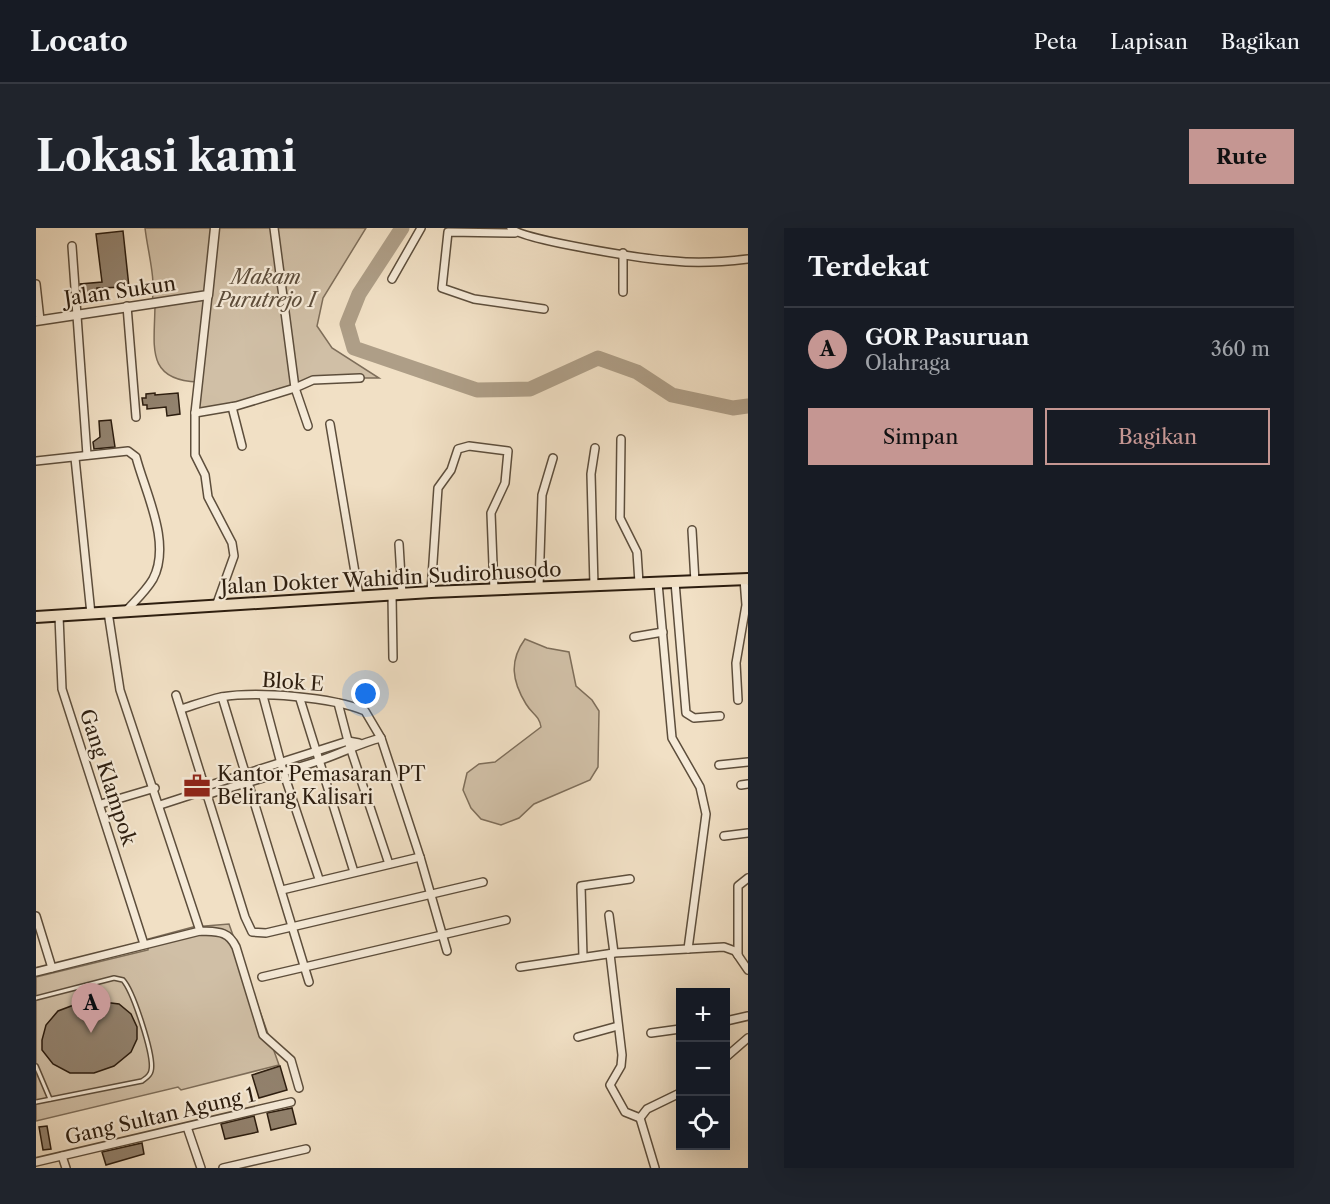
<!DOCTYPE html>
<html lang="id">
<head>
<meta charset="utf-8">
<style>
  :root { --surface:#171b24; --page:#20242c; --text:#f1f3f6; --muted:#9ea1a6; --line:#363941; --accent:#c59692 }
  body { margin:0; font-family:"Libre Caslon Text",serif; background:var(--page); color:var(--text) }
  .controls { position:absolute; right:18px; bottom:18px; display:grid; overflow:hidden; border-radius:0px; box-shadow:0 6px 24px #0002 }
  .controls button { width:54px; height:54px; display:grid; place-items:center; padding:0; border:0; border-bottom:2px solid var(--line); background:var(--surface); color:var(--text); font:30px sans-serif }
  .you { position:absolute; left:330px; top:466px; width:21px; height:21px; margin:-15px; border:4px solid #fff; border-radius:50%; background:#1a73e8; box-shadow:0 0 0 9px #1a73e833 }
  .badge { display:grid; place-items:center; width:39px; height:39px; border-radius:50%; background:var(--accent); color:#111; font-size:20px; font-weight:700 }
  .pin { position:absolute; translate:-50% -50px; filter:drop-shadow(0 2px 3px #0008) }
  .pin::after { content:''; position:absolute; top:32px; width:21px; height:18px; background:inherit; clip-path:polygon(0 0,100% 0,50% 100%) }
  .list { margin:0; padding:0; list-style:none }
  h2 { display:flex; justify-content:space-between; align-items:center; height:78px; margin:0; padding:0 24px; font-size:26px }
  h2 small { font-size:20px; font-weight:400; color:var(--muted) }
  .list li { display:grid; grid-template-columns:39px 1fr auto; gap:18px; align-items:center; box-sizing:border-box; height:84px; padding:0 24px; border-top:2px solid var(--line) }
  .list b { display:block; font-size:22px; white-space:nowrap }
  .list p { margin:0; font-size:20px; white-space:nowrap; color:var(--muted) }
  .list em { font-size:20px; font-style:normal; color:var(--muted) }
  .actions { display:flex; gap:12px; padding:18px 24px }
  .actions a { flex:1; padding:14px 0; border:2px solid var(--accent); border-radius:0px; text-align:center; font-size:21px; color:var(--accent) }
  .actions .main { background:var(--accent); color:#111 }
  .icon { flex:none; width:33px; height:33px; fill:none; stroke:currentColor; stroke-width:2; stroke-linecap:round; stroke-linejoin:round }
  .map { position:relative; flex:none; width:712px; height:940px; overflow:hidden; border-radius:0px }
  header { display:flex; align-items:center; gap:36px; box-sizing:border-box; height:84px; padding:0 30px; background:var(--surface); border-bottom:2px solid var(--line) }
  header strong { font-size:28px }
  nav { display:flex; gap:33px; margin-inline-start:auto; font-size:21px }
  .intro { display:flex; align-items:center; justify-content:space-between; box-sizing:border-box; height:144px; padding:0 36px }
  h1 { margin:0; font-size:42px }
  .button { padding:15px 27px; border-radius:0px; background:var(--accent); color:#111; font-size:21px; font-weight:700 }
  main { display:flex; gap:36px; padding:0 36px }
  aside { flex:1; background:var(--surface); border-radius:0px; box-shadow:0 6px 24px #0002 }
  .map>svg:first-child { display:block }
  .green { fill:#d0bfa6; stroke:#7e6e5a; stroke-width:1.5 }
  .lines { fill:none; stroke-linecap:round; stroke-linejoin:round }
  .river { stroke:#ae9e87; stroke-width:15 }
  .building { fill:#92826e; stroke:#2c1d0f; stroke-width:1.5 }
  .service-casing { stroke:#5d4e3c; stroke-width:6 }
  .minor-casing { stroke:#5d4e3c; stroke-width:10 }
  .tertiary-casing { stroke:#5d4e3c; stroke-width:11 }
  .primary-casing { stroke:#2c1d0f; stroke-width:14 }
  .service { stroke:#f6ebd9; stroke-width:3 }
  .minor { stroke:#f6ebd9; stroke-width:7 }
  .tertiary { stroke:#f6ebd9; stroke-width:8 }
  .primary { stroke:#f1e0c5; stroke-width:10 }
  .labels { text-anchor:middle; stroke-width:4.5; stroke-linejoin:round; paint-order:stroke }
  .park-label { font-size:20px; font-style:italic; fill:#5d4e3c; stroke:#f6ebd9 }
  .street-label { font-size:20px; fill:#2c1d0f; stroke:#f6ebd9 }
  .poi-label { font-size:20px; fill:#2c1d0f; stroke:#f6ebd9; text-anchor:start }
</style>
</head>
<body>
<header>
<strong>Locato</strong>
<nav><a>Peta</a><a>Lapisan</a><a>Bagikan</a></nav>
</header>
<div class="intro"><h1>Lokasi kami</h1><a class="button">Rute</a></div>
<main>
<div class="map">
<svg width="712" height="940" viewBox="0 0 712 940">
  <rect width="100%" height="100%" fill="#f1e0c5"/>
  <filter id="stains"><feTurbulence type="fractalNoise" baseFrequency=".00333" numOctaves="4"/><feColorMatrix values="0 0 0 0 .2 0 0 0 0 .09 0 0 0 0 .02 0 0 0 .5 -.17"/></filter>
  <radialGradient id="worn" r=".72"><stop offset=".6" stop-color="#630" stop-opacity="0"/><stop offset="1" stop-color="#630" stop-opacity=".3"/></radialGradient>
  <g class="green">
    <path d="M109,0H330L287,70L281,98L296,120L343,150H297L159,185L162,154C108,152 119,117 119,75H116C120,49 112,26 109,0Z"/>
    <path d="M489,411L511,420L533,424L540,458L556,472L563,483L562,539L554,552L498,576L483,590L465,597L445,591L435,580L427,562L431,545L443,536L459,534L505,499C503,487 496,486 490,476C476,453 473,433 489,411Z"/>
    <polygon points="193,696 243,837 145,862 142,859 0,893 0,749 112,722 112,711 157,699"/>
  </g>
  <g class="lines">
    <polyline class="river" points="366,0 323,66 311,96 318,120 441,162 494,161 562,130 601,144 636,167 697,180 712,178"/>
  </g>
  <g class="building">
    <polygon points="87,3 93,59 61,60 61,64 45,65 44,56 66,54 60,6"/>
    <polygon points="119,165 119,167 142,165 144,186 131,188 130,179 111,181 111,177 107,177 106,170 110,170 110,166"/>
    <polygon points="75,192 79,219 58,221 57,214 64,209 63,193"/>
    <polygon points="51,772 83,776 95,786 101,799 101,811 95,824 78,838 58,845 34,845 17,836 6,822 6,812 10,797 22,783"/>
    <polygon points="244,838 251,862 223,870 216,847"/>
    <polygon points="256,880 260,896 235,902 231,885"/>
    <polygon points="218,888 222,904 189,911 185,896"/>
    <polygon points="11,898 15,921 7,922 3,899"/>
    <polygon points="106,915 108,926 70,937 66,924"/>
  </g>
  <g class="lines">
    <defs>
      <g id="service">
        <path d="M0,770L78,750L87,752C97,763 119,829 115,843C114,848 110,850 106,853L0,874"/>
        <polyline points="0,838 14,871"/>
      </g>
      <g id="minor">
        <path d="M475,0C484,12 615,32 638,33C663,36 687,34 712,31"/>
        <polyline points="479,5 412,4 406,60 438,71 508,81"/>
        <polyline points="36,18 51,227"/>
        <polyline points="356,51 385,0"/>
        <polyline points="0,56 4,92"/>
        <polyline points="587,64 587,25"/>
        <polyline points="172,67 159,185 159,227 169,247 172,269 196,315 198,328 180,378"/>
        <polyline points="91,78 100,189"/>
        <polyline points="196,179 206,218"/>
        <polyline points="159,185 200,178 259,160 238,0"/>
        <polyline points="294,196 323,368"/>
        <polyline points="272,198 259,160 277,152 324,150"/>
        <polyline points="585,211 584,290 601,324 603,355"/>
        <polyline points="39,230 55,386"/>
        <path d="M0,233L92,223L100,229C109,264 136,315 117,351C110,363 99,373 90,383"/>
        <polyline points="656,302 659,354"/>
        <polyline points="363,316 366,366"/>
        <polyline points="639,354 650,485 658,490 684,488"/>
        <polyline points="622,355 636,510 664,559 670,586 652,721"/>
        <polyline points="558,358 555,246 559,220"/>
        <polyline points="503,359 506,267 517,230"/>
        <polyline points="395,364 402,260 415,242 422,221 433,218 472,223 469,255 455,285 458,362"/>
        <polyline points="356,367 357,430"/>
        <polyline points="72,384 84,462 164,703"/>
        <polyline points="23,388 26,461 108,716"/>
        <polyline points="598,409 627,404"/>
        <polyline points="140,467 209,689 216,704 230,705 447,654"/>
        <polyline points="227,468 247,543 283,651"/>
        <polyline points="186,469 273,754"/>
        <polyline points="264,471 318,644"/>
        <polyline points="702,472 700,435 710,377 708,351"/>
        <polyline points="302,475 312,513 353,636"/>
        <path d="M145,481C158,477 172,472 185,469C222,463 296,469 329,483L345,510L384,629L411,723"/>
        <polyline points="683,537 712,534"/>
        <polyline points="705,557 712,556"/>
        <path d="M165,566L170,567C208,555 247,545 285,532C306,525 324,515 345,510"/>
        <polyline points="65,576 119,560"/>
        <polyline points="124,577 161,565 168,559 312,513 323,515"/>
        <polyline points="688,608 712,605"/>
        <polyline points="246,662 384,629"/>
        <polyline points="573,687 578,725"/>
        <polyline points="0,688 16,740"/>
        <polyline points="574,726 586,827 585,838 574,857 589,884 604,890"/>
        <polyline points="702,727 702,658 712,650"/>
        <polyline points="547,729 545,658 594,651"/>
        <polyline points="484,739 578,725 688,719 699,723 712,742"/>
        <path d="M0,744L164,703C181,704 192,702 200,719L227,807L255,832L263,860"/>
        <polyline points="226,749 470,692"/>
        <polyline points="690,793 712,788"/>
        <polyline points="615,805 644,801"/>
        <polyline points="542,809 582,798"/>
        <polyline points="690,829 712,810"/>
        <polyline points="604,890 619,940"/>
        <polyline points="604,890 611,881 644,865"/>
        <polyline points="151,899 165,940"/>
        <polyline points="26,928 30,940"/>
        <polyline points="0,934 255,874"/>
        <polyline points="187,940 270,921"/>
      </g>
      <polyline id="tertiary" points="0,93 172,67 179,0"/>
      <polyline id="primary" points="0,389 395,364 712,351"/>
    </defs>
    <use href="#service" class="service-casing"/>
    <use href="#minor" class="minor-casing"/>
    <use href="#tertiary" class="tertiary-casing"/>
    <use href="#primary" class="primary-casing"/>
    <use href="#service" class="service"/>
    <use href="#minor" class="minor"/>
    <use href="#tertiary" class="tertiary"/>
    <use href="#primary" class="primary"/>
  </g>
  <defs>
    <symbol id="office-bare" viewBox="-9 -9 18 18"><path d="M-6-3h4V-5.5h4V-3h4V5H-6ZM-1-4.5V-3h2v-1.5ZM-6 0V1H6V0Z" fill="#8f2418" stroke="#f6ebd9" stroke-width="2.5" paint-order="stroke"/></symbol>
  </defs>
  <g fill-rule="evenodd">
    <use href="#office-bare" x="142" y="539" width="38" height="38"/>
  </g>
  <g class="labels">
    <g class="park-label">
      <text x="230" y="56">Makam<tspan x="230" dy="23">Purutrejo I</tspan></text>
    </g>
    <g class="street-label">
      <text transform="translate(84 63) rotate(-8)" y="7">Jalan Sukun</text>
      <text transform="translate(355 350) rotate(-3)" y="7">Jalan Dokter Wahidin Sudirohusodo</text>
      <text transform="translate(257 454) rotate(4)" y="7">Blok E</text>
      <text transform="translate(72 549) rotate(72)" y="7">Gang Klampok</text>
      <text transform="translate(124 888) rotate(-13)" y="7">Gang Sultan Agung 1</text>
    </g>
    <g class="poi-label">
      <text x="181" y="553">Kantor Pemasaran PT<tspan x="181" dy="23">Belirang Kalisari</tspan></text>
    </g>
  </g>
  <rect width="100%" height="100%" filter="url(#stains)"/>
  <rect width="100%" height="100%" fill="url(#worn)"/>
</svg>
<div class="controls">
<button>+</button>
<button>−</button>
<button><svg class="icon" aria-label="locate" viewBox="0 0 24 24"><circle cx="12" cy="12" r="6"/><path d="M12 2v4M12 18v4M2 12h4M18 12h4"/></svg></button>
</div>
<div class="you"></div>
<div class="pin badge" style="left:55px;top:805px">A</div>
</div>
<aside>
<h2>Terdekat<small></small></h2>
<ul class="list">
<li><span class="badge">A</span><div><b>GOR Pasuruan</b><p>Olahraga</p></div><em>360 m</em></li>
</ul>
<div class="actions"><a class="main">Simpan</a><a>Bagikan</a></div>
</aside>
</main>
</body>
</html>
